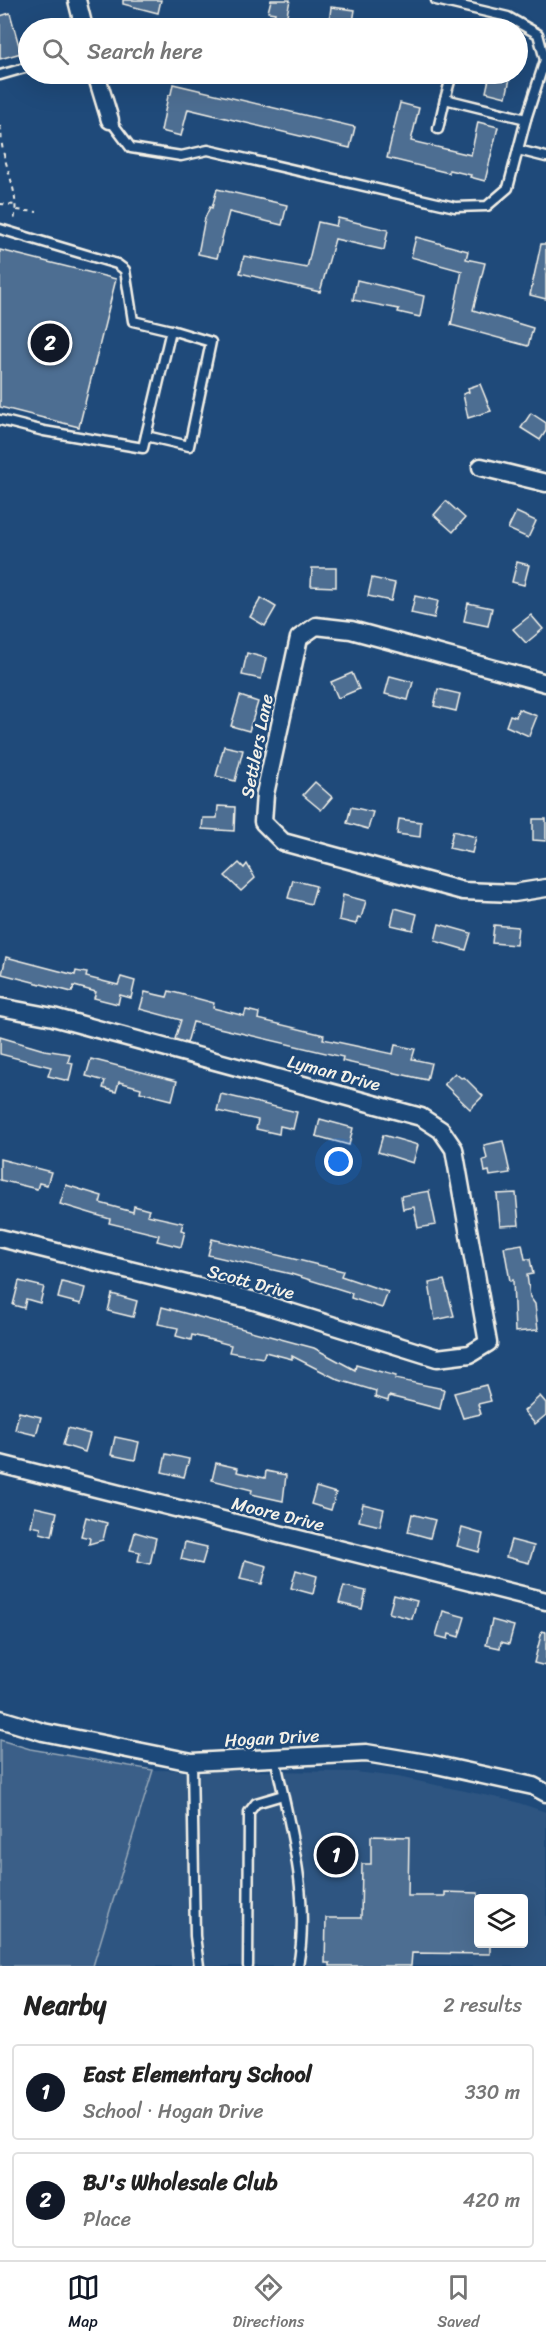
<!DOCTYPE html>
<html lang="en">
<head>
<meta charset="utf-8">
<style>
  :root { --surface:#fff; --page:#f6f6f6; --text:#222; --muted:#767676; --line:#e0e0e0; --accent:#111827 }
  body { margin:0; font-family:Sriracha,sans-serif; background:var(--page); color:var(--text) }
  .controls { position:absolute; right:18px; bottom:18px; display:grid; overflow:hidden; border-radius:6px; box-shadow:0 6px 24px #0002 }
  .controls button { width:54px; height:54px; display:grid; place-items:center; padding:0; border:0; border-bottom:2px solid var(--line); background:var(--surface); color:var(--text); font:30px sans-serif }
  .you { position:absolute; left:339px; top:1162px; width:21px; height:21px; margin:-15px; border:4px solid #fff; border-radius:50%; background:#1a73e8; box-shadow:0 0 0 9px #1a73e833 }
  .badge { display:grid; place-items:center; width:39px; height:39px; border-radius:50%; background:var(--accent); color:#fff; font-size:20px; font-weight:700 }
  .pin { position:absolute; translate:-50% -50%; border:3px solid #fff; box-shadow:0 2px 6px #0006 }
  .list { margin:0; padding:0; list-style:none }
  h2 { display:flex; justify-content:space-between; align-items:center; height:78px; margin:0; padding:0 24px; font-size:26px }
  h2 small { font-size:20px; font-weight:400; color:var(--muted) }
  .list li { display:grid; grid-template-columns:39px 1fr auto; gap:18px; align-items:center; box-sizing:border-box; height:96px; margin:0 12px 12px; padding:0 12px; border:2px solid var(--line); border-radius:6px }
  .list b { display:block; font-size:22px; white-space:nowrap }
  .list p { margin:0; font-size:20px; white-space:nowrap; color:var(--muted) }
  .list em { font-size:20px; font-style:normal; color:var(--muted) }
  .icon { flex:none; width:33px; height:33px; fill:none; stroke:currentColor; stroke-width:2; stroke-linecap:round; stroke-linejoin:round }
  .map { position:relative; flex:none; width:546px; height:1966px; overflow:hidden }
  .search { position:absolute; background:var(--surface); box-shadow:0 6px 24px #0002; left:18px; right:18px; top:18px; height:66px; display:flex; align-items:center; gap:15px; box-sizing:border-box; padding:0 21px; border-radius:33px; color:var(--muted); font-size:22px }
  .sheet { height:294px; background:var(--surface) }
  nav { display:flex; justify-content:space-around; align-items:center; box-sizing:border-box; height:84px; border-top:2px solid var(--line); background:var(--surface); font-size:16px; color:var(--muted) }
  nav a { display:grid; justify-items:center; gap:3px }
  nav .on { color:var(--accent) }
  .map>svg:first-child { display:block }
  .built { fill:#2d5581; fill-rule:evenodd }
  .green { fill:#3a5f88; stroke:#97a8b8; stroke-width:1.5 }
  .building { fill:#4d6e92; stroke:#f4f1e8; stroke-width:1.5 }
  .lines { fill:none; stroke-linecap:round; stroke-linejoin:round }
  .service-casing { stroke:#f4f1e8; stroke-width:13 }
  .minor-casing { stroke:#f4f1e8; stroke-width:21 }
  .path { stroke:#f4f1e8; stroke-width:2; stroke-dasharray:4.5 4.5; stroke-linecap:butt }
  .service { stroke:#1f4a7a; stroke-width:8 }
  .minor { stroke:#1f4a7a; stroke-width:16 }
  .labels { text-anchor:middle; stroke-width:5; stroke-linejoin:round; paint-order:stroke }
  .street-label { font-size:18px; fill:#f4f1e8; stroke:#1f4a7a }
</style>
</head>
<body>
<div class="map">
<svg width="546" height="1966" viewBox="0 0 546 1966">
  <rect width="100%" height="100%" fill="#1f4a7a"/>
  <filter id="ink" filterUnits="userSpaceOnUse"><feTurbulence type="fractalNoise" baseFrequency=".0167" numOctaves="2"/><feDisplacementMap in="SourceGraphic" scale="12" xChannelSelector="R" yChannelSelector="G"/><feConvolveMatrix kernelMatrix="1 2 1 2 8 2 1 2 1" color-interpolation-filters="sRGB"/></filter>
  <g filter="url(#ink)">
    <path class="built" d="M153,1770L356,1772L398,1777L513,1801L546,1812V1966H93ZM478,1898H524V1944H478Z"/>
    <polygon class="green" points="0,1740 30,1749 153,1770 93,1966 0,1966"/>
    <g class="building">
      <polygon points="123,0 161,0 158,13 123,4"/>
      <polygon points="271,0 290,0 286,20 274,18 275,13 268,12"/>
      <polygon points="331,7 355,10 352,28 329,24"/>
      <polygon points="10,13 21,53 0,59 0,16"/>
      <polygon points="490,74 511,74 506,97 486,92"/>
      <polygon points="173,84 355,127 350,148 188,109 181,136 161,131 168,96 171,94"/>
      <polygon points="400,103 419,108 411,141 471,155 478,122 498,127 485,181 470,177 471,175 449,170 449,173 387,158"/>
      <polygon points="217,189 287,205 282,225 229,212 217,258 198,254 205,218 210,207 212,208"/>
      <polygon points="338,218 388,230 384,250 335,239 320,292 240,273 244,256 307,268 318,222 336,226"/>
      <polygon points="416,237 468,251 466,259 485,263 473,310 533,328 528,346 451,325 462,271 411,257"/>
      <polygon points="541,244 546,244 546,299 530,295"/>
      <polygon points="0,250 116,279 79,427 0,407"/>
      <polygon points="357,280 424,296 420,317 398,312 399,309 353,300"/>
      <polygon points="480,384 491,411 468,418 463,394 469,392 468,388"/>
      <polygon points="531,413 546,423 546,431 540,440 521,428"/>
      <polygon points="446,501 465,518 453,532 434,515"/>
      <polygon points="516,512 536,521 528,538 508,529"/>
      <polygon points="517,562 529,565 524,585 512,582"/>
      <polygon points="312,568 336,568 336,587 311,586"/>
      <polygon points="372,578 395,583 391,601 368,596"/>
      <polygon points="415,596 438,601 434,618 411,613"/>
      <polygon points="261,598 276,607 265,626 250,617"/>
      <polygon points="468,603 492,608 488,626 464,621"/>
      <polygon points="531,615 543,629 526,643 513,629"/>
      <polygon points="247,653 266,658 261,679 242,675"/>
      <polygon points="352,673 359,689 338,698 331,682"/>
      <polygon points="390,676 413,682 408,700 385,694"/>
      <polygon points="438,689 460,694 456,711 434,706"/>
      <polygon points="240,696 258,702 249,731 231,726"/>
      <polygon points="518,709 537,716 529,736 506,726 510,715 516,717"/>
      <polygon points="224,746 243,750 235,781 216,776"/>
      <polygon points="315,782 332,797 321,810 303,795"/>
      <polygon points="218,806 235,807 234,831 202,829 203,818 217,818"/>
      <polygon points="351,807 373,812 368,829 347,823"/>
      <polygon points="399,819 421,822 420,837 397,834"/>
      <polygon points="533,819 546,819 546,841 533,840"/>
      <polygon points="453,831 476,837 472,853 449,848"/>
      <polygon points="239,863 244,868 247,864 255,878 241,891 225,876"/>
      <polygon points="293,880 316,886 311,904 288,898"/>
      <polygon points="343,895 366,901 361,918 358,917 356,924 339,920"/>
      <polygon points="395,908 417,914 413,930 391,925"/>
      <polygon points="439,924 471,933 466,950 435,941"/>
      <polygon points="494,925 518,927 516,945 492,943"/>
      <polygon points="6,957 75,975 76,971 87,973 86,977 118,985 121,977 135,981 131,998 120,995 118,1004 94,998 96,992 74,986 72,992 2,974"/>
      <polygon points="169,991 214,1003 213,1008 237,1014 244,1016 246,1010 259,1013 258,1019 324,1035 323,1039 393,1054 395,1045 415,1049 412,1059 431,1063 427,1080 342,1061 343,1057 193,1022 187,1043 175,1039 181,1020 140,1009 145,992 167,997"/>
      <polygon points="0,1037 44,1050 70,1054 68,1062 73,1063 69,1081 48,1076 51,1067 0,1054"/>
      <polygon points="91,1059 177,1081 172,1100 140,1092 141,1088 119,1082 116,1092 103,1088 105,1081 86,1076"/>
      <polygon points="455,1073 461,1078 464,1077 483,1096 470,1109 444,1084"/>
      <polygon points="221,1094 297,1112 293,1129 280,1126 279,1134 256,1129 258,1120 217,1111"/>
      <polygon points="320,1119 353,1128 349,1145 316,1136"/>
      <polygon points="383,1135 418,1145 413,1163 378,1152"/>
      <polygon points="503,1141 510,1173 490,1176 489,1171 485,1172 483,1160 487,1159 484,1145"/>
      <polygon points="0,1159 51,1172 47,1185 39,1183 37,1189 0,1180"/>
      <polygon points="66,1185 102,1196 100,1203 133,1212 134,1206 149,1210 147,1215 183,1223 181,1230 185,1231 181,1247 157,1241 159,1235 109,1223 110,1219 60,1204"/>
      <polygon points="429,1191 436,1225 418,1228 414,1207 403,1209 401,1196"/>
      <polygon points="516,1193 519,1225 500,1226 497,1194"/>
      <polygon points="212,1239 343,1271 341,1276 388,1292 382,1308 351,1298 352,1293 291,1274 208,1255"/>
      <polygon points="522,1244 525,1259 530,1259 533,1274 527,1275 530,1297 535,1304 538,1330 515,1332 513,1280 510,1281 504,1247"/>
      <polygon points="444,1280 454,1316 435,1320 429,1283"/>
      <polygon points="19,1281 44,1287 40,1303 26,1299 24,1308 13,1305"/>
      <polygon points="62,1282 85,1288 81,1304 58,1298"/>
      <polygon points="112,1294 137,1301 133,1317 108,1311"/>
      <polygon points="162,1307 314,1348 355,1370 356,1365 396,1376 395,1379 444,1389 440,1409 389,1396 388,1401 375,1397 376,1391 339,1380 292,1356 292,1359 265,1352 263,1358 240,1354 229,1352 231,1345 192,1335 191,1340 176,1336 178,1328 158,1324"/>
      <polygon points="486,1385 491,1401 478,1404 481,1414 463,1418 454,1393"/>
      <polygon points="540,1396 546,1403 546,1415 535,1424 524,1411"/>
      <polygon points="19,1412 41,1417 36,1435 15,1430"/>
      <polygon points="68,1428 90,1434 85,1452 63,1445"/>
      <polygon points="115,1437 139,1442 135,1460 111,1455"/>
      <polygon points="166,1454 189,1459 184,1477 162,1472"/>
      <polygon points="216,1463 238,1468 237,1472 265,1478 266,1471 286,1475 283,1501 251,1494 252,1490 212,1480"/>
      <polygon points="316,1487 336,1493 331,1510 311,1504"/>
      <polygon points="363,1504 384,1509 380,1526 359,1521"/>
      <polygon points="35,1507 57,1512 52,1536 40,1533 41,1528 31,1526"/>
      <polygon points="412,1514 435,1520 430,1538 408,1532"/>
      <polygon points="86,1517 107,1523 103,1540 89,1544 90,1538 81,1536"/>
      <polygon points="462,1528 483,1534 479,1552 457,1546"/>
      <polygon points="135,1532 156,1538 150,1564 138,1561 140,1552 130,1550"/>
      <polygon points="511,1540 534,1546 529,1563 506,1557"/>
      <polygon points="185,1542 207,1547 202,1564 181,1559"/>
      <polygon points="245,1560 267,1566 262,1584 240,1579"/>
      <polygon points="296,1570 317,1576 313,1594 291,1588"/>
      <polygon points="344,1586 366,1591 362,1609 339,1603"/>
      <polygon points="394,1595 417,1601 412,1619 389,1613"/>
      <polygon points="443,1611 465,1617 459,1637 449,1634 448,1639 436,1636"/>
      <polygon points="492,1620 514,1626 509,1644 501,1642 500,1648 486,1645"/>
      <polygon points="542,1631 546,1632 546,1666 534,1663"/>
      <polygon points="371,1836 409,1837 408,1896 445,1896 445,1892 478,1893 478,1944 490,1944 490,1954 412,1953 411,1966 330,1966 330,1963 325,1963 326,1918 361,1918 362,1864 371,1864"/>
    </g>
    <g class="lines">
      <defs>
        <g id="service">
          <polyline points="452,74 445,99 526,119"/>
          <polyline points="0,75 28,67"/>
          <polyline points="110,120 131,148 181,156 208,150 455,207 487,206 508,188 526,119 545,60 538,34 508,17 436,0"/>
          <polyline points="438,129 445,99"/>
          <polyline points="518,150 546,157"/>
          <polyline points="0,229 117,264 125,270 133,321 171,330 143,448 44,431 0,420"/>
          <polyline points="146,436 189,446 211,342 171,330"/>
          <path d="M275,1757C289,1824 311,1898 298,1966"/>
          <polyline points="192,1762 195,1936 199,1966"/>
          <polyline points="248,1966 249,1812 256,1803 283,1795"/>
        </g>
        <g id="minor">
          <polyline points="77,0 84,28"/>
          <polyline points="96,74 110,120"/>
          <polyline points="481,467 546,483"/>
          <polyline points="546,683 351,630 316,626 299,638 265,794 263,822 283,842 463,891 514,893 546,888"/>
          <polyline points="0,1007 53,1017 421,1117 441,1130 454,1149 488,1343 470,1354 437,1358 251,1300 0,1238"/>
          <polyline points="0,1464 546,1601"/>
          <polyline points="0,1719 43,1732 192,1762 366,1753 432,1764 533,1786 546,1793"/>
        </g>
      </defs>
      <use href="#service" class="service-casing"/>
      <use href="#minor" class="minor-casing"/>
      <g class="path">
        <path d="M0,126C2,133 1,138 2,145C6,171 20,194 14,221"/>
        <polyline points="0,204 16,205"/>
        <polyline points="17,210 37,212"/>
      </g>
      <use href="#service" class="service"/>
      <use href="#minor" class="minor"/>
    </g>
  </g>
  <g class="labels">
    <g class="street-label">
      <text transform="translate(257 746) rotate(-79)" y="6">Settlers Lane</text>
      <text transform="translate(334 1073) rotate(15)" y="6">Lyman Drive</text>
      <text transform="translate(251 1282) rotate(15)" y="6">Scott Drive</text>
      <text transform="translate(278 1514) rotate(14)" y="6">Moore Drive</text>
      <text transform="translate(272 1738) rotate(-3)" y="6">Hogan Drive</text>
    </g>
  </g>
</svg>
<div class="controls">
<button><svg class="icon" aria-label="layers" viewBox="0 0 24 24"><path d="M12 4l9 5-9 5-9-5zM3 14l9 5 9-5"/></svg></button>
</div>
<div class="you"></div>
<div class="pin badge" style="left:336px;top:1855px">1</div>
<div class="pin badge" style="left:50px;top:343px">2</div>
<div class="search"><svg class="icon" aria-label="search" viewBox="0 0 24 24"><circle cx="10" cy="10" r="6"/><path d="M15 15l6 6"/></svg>Search here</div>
</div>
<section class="sheet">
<h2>Nearby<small>2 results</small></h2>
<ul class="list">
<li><span class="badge">1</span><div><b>East Elementary School</b><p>School · Hogan Drive</p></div><em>330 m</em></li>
<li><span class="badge">2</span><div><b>BJ's Wholesale Club</b><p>Place</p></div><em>420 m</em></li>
</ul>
</section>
<nav>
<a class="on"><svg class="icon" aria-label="map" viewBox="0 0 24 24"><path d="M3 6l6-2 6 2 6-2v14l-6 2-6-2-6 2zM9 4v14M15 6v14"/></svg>Map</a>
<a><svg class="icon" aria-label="directions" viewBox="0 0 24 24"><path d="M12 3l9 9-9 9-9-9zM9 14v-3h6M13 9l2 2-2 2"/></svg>Directions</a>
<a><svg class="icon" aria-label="saved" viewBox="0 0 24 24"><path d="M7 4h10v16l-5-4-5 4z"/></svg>Saved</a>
</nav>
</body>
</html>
